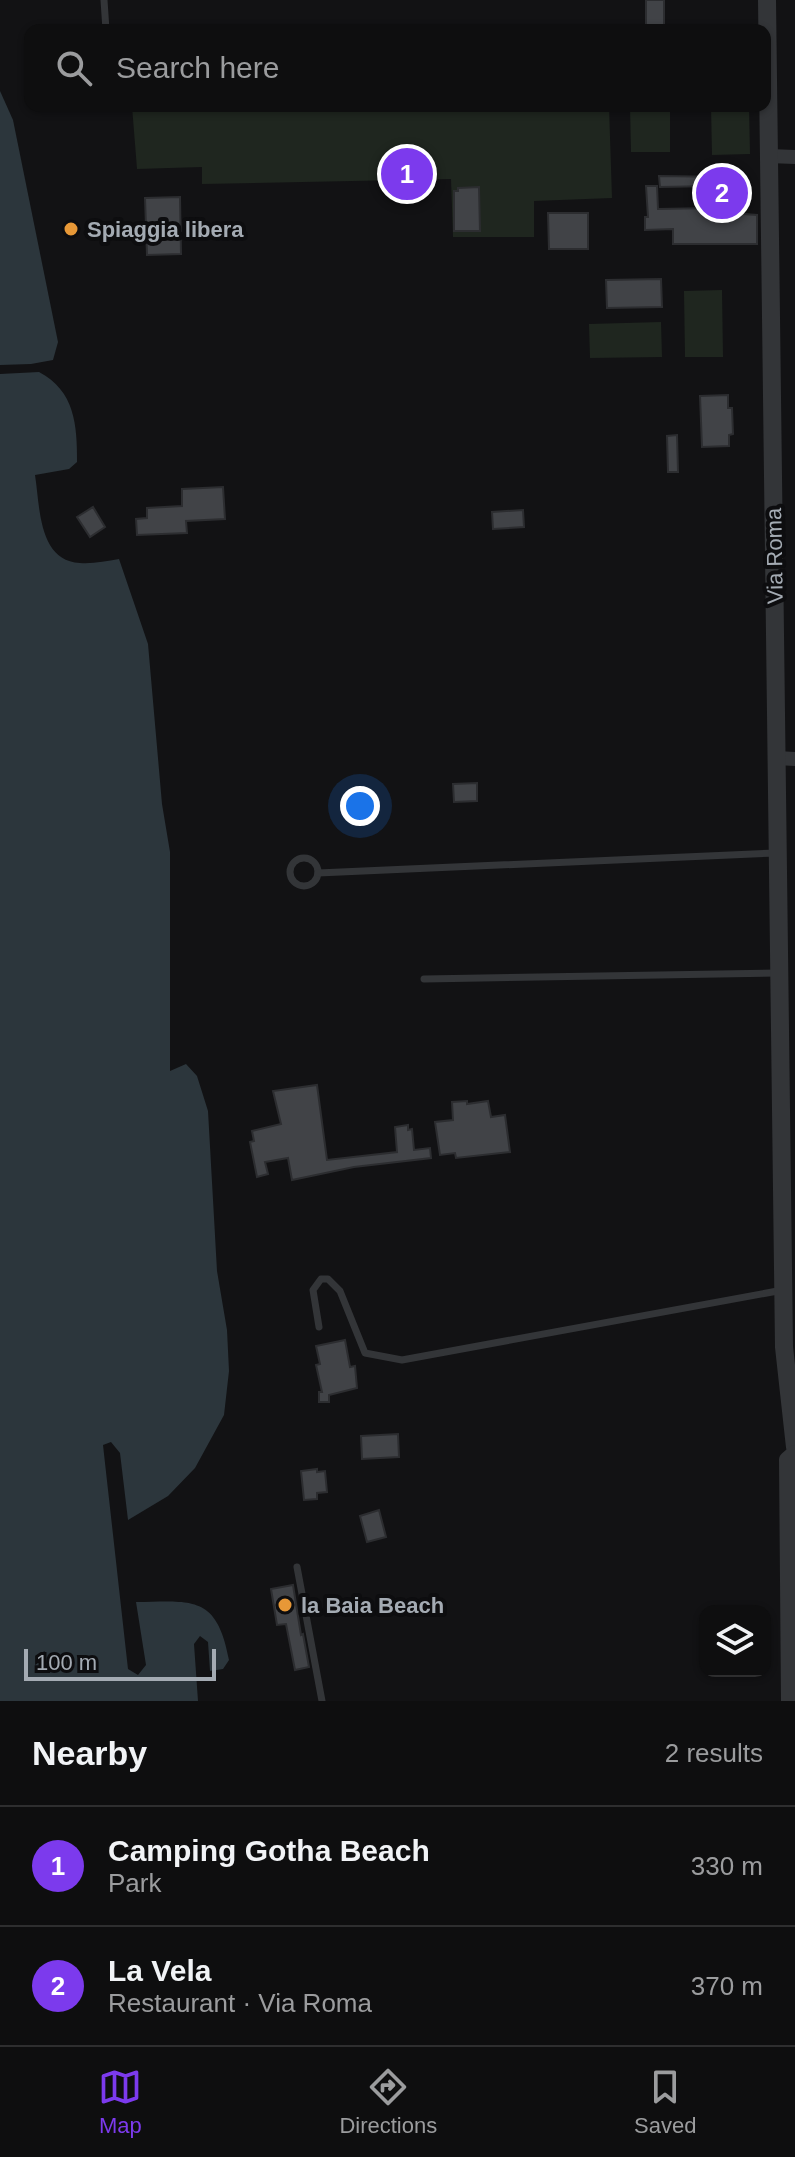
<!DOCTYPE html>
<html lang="en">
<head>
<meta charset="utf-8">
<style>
  :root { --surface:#0e0e0f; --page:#171718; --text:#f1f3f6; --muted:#9b9c9e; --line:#2e2e2f; --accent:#7c3aed }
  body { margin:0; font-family:Helvetica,sans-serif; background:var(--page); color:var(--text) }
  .controls { position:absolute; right:24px; bottom:24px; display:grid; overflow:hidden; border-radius:16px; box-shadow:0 2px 6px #0004 }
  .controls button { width:72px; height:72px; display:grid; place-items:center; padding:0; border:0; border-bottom:2px solid var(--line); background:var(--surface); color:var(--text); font:40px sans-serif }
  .scale { position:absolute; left:24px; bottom:20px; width:192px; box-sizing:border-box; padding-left:8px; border:4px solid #a4abb3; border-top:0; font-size:22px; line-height:28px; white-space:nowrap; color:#a4abb3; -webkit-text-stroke:6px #0d0d0f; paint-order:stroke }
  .you { position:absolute; left:360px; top:806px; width:28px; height:28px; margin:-20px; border:6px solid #fff; border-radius:50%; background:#1a73e8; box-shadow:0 0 0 12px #1a73e833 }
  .badge { display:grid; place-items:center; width:52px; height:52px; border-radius:50%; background:var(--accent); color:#fff; font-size:26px; font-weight:700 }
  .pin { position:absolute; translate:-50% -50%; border:4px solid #fff; box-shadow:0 2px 8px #0006 }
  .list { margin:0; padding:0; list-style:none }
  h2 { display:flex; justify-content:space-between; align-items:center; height:104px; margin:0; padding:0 32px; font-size:34px }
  h2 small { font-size:26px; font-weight:400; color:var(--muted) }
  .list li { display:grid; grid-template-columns:52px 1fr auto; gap:24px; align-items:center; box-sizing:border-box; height:120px; padding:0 32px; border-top:2px solid var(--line) }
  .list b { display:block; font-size:30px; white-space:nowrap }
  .list p { margin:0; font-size:26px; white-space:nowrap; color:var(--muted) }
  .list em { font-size:26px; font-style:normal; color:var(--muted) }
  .icon { flex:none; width:44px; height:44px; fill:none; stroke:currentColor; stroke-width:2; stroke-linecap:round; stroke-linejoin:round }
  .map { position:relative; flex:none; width:795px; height:1701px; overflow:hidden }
  .search { position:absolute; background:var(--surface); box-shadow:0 2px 6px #0004; left:24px; right:24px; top:24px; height:88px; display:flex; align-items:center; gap:20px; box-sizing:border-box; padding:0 28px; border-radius:16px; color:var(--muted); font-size:30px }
  .sheet { height:344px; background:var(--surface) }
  nav { display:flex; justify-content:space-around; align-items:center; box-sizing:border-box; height:112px; border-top:2px solid var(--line); background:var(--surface); font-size:22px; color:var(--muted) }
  nav a { display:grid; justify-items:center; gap:4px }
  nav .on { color:var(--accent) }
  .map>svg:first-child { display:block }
  .green { fill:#1f261f }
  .water { fill:#2c363c }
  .building { fill:#414347; stroke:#2c2d30; stroke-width:2 }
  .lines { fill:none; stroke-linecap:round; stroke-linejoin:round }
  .service { stroke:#333538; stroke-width:7 }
  .minor { stroke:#333538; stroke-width:14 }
  .tertiary { stroke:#333538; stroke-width:18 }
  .poi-dot { fill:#e79837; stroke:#0d0d0f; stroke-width:3 }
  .labels { text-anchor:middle; stroke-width:8; stroke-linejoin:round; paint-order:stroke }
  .poi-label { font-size:22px; font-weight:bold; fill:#a4abb3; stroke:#0d0d0f; text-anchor:start }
  .street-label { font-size:22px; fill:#a4abb3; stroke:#0d0d0f }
</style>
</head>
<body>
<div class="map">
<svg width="795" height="1701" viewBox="0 0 795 1701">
  <rect width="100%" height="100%" fill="#121214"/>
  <g class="green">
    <polygon points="132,106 609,106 612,198 534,201 534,237 453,237 451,179 202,184 202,167 137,169"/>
    <polygon points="630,106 670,106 670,152 631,152"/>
    <polygon points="711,106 749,106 750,154 712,155"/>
    <polygon points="722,290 723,357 685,357 684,291"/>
    <polygon points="661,322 662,357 590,358 589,324"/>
  </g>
  <g class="water">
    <polygon points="0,91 13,120 58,342 53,360 31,364 0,365"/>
    <path d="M39,372C75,391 77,425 77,462L69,469L35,475C40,506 38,561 80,563C93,564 106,561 119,559L148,644L162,804L170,852V1071L186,1064L197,1076L208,1111L217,1271L227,1330L229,1371L224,1415L195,1468L168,1496L128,1520L120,1453L111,1442L103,1445L128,1669L138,1675L146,1665L136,1602C193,1601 217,1595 229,1660L223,1669L210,1671L208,1642L200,1636L194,1644L198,1701H0V374Z"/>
  </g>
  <g class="building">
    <rect x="646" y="0" width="18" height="30"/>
    <polygon points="659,176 729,177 730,213 757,215 757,244 673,244 673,229 645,230 645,217 648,217 646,186 657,186 658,209 713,208 713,186 660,187"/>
    <polygon points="479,187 480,231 454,231 454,191 458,191 458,188"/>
    <polygon points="180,197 181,254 147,255 145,198"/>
    <polygon points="548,213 588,213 588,249 549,249"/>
    <polygon points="661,279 662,307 607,308 606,280"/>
    <polygon points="728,395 728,408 732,408 733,434 729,435 729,446 702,447 700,396"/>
    <polygon points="677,435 678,472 668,472 667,436"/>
    <polygon points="223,487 225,519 186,521 187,533 137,535 136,519 147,518 147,508 182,506 182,489"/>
    <polygon points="93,507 105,527 90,537 77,517"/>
    <polygon points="523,510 524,527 493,529 492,512"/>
    <polygon points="477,783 477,801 454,802 453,784"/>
    <polygon points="317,1085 327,1160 397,1152 395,1127 408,1125 408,1130 412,1129 414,1150 430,1148 431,1158 354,1167 292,1180 288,1158 265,1162 268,1174 257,1177 250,1142 254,1141 252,1131 281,1124 273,1091"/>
    <polygon points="467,1101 467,1104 488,1101 491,1117 505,1115 510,1152 456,1158 455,1153 440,1155 435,1122 453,1120 452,1102"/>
    <polygon points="345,1340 350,1367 355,1366 357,1388 329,1395 329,1402 319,1402 319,1392 322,1392 316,1365 320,1364 316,1346"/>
    <polygon points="398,1434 399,1457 362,1459 361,1436"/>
    <polygon points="317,1469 317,1472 325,1471 327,1492 317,1493 317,1499 304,1500 301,1471"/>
    <polygon points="379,1510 386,1537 367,1542 360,1516"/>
    <polygon points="293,1585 301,1635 303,1634 309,1667 295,1670 286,1624 277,1625 271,1589"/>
  </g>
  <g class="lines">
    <g class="service">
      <polyline points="104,0 106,30"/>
      <circle cx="304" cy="872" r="14"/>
      <polyline points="318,873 776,853"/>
      <polyline points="424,979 778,973"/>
      <polyline points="319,1327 313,1290 321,1279 328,1279 340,1291 365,1353 402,1360 783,1290"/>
      <polyline points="297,1567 322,1701"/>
    </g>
    <g class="minor">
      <polyline points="769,156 795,157"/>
      <polyline points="777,758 795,759"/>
    </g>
    <g class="tertiary">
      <polyline points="767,0 784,1347 795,1447"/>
      <polyline points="790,1701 788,1460 795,1454"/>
    </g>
  </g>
  <g class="poi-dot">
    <circle cx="71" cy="229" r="8"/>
    <circle cx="285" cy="1605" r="8"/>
  </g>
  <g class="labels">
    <g class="poi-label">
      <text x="87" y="237">Spiaggia libera</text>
      <text x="301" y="1613">la Baia Beach</text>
    </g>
    <g class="street-label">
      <text transform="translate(774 556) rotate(-91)" y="8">Via Roma</text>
    </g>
  </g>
</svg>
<div class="controls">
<button><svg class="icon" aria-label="layers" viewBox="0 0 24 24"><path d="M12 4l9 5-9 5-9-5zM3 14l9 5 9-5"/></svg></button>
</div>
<div class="scale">100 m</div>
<div class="you"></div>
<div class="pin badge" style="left:407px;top:174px">1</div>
<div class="pin badge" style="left:722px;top:193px">2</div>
<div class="search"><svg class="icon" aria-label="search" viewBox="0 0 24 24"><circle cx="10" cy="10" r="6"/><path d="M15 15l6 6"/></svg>Search here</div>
</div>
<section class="sheet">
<h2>Nearby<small>2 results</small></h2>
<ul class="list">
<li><span class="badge">1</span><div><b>Camping Gotha Beach</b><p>Park</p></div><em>330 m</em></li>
<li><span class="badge">2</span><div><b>La Vela</b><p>Restaurant · Via Roma</p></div><em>370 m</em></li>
</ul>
</section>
<nav>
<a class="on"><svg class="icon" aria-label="map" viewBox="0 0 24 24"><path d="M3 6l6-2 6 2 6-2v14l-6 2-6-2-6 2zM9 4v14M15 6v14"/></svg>Map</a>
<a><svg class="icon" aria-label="directions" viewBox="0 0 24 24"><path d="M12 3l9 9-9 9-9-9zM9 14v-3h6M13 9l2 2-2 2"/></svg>Directions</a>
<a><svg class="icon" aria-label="saved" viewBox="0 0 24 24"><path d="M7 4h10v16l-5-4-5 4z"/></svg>Saved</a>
</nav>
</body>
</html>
